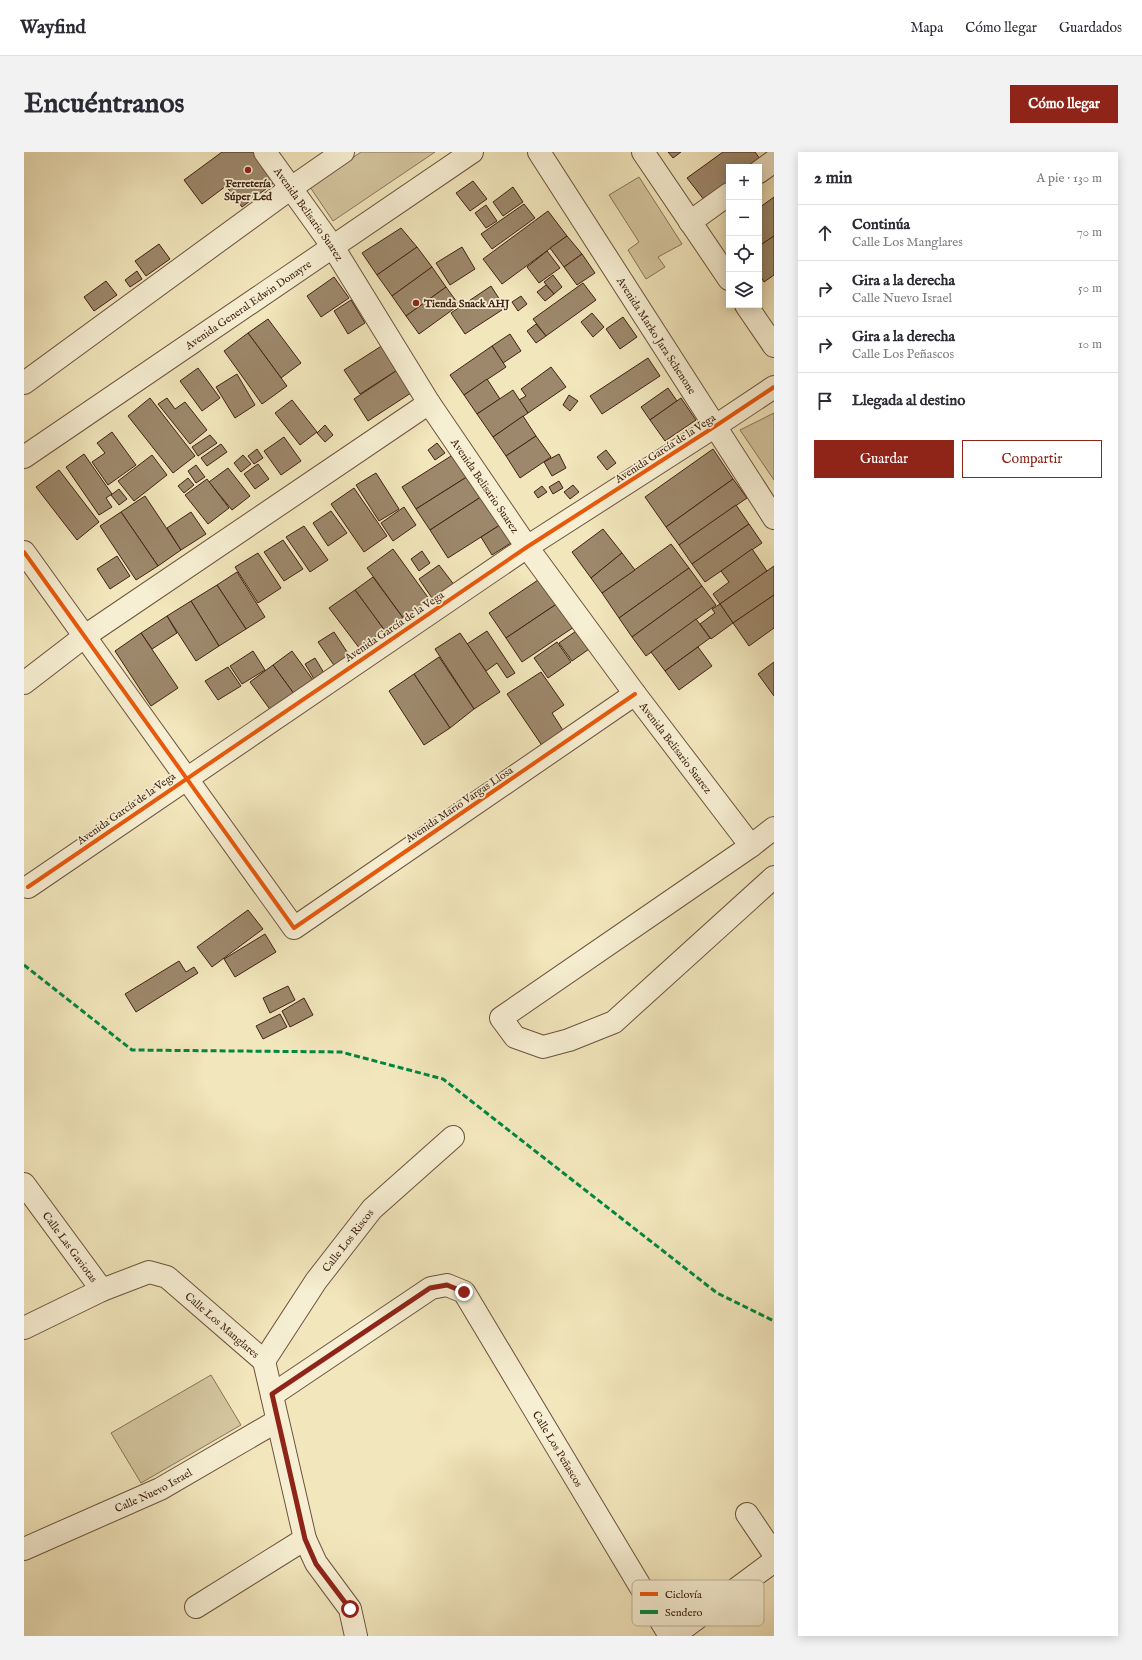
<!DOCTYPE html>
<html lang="es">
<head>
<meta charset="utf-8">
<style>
  :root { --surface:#fff; --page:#f2f2f3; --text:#2b2b33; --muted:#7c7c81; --line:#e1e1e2; --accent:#8f2418 }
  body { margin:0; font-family:"IM FELL English",serif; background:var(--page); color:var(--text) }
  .controls { position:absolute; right:12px; top:12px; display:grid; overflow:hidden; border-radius:0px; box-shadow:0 2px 10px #0003 }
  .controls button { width:36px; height:36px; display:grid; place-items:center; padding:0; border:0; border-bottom:1px solid var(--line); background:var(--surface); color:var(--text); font:20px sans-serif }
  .stop { position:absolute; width:12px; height:12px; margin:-9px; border:3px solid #8f2418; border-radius:50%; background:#fff }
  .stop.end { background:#8f2418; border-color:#fff; box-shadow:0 1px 4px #0008 }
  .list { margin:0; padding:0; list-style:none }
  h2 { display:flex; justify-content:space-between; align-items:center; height:52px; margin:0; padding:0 16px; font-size:17px }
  h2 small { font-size:13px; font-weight:400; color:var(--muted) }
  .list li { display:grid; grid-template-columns:26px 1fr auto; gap:12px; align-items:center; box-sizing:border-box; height:56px; padding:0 16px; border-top:1px solid var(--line) }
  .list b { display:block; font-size:15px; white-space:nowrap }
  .list p { margin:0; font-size:13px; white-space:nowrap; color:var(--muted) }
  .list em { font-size:13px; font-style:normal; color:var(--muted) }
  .actions { display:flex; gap:8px; padding:12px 16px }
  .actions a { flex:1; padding:9px 0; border:1px solid var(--accent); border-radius:0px; text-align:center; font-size:14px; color:var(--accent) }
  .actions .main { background:var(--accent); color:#fff }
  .icon { flex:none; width:22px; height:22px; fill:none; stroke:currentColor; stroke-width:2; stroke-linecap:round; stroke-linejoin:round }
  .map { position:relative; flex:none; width:750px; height:1484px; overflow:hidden; border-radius:0px }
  header { display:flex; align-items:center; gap:24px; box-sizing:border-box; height:56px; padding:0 20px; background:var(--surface); border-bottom:1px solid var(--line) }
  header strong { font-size:19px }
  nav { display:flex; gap:22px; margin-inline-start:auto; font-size:14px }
  .intro { display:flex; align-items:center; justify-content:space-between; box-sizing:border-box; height:96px; padding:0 24px }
  h1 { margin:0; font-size:28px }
  .button { padding:10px 18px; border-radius:0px; background:var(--accent); color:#fff; font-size:14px; font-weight:700 }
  main { display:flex; gap:24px; padding:0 24px }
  aside { flex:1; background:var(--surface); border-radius:0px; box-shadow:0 2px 10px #0003 }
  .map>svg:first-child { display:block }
  .green { fill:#d4c59f; stroke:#8a7459 }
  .building { fill:#9d886b; stroke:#402213 }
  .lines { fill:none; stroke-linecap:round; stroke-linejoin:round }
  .minor-casing { stroke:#6c533d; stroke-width:24 }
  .minor { stroke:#f7efd3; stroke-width:22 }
  .quiet { stroke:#00873e; stroke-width:3; stroke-dasharray:6 3; stroke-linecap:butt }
  .cycleway-casing { stroke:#f7efd3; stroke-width:6 }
  .cycleway { stroke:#e8590c; stroke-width:4 }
  .route { stroke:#8f2418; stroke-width:5 }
  .poi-dot { fill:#8f2418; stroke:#f7efd3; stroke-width:1.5 }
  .labels { text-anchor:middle; stroke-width:3.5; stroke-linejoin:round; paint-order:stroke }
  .poi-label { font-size:11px; font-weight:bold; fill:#402213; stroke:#f7efd3 }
  .street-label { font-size:11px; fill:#402213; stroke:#f7efd3 }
  .key { fill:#f7efd3; stroke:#c0b299; stroke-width:1 }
  .key-label { font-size:11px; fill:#402213 }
</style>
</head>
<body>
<header>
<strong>Wayfind</strong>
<nav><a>Mapa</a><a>Cómo llegar</a><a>Guardados</a></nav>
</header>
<div class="intro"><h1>Encuéntranos</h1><a class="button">Cómo llegar</a></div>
<main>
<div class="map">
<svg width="750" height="1484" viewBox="0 0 750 1484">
  <rect width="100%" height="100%" fill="#f2e6bc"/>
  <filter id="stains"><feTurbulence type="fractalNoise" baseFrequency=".005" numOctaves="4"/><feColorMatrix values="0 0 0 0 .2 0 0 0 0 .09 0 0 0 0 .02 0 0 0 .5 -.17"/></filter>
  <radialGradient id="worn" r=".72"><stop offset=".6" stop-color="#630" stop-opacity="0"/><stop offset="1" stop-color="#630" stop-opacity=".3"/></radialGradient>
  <g class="green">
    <polygon points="337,0 411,0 309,69 286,35"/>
    <polygon points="615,25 658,92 634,105 641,115 622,127 604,98 615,90 585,43"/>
    <polygon points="750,261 750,328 716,278"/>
    <polygon points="187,1223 217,1273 117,1331 87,1281"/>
  </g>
  <g class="building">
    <polygon points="198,0 229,0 251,30 218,55 202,34 178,52 160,28"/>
    <polygon points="644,0 657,0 649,6"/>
    <polygon points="699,0 731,0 736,7 726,15 705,15 705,31 681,49 663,26"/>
    <polygon points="449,29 463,47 446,59 432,41"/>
    <polygon points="489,35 499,50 479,64 469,50"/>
    <polygon points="750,45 750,84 735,94 735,56"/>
    <polygon points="500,52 511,66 468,97 457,82"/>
    <polygon points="462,53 473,69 462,76 451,61"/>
    <polygon points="524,59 543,84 478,132 459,107"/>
    <polygon points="377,76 393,95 353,123 338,101"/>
    <polygon points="543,84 558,102 540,115 526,96"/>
    <polygon points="750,84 750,123 740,130 735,122 735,94"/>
    <polygon points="135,92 146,107 122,124 111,109"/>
    <polygon points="393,95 408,115 368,144 353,123"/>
    <polygon points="438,95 451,117 426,133 412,111"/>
    <polygon points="523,99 536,116 515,131 503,115"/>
    <polygon points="558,102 571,121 553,133 540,115"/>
    <polygon points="408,115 422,135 382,164 368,144"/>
    <polygon points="113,119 118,127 106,135 101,128"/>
    <polygon points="529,123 538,135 530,142 520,130"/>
    <polygon points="310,125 325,146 297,165 283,144"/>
    <polygon points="82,129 93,143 70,159 60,145"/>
    <polygon points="559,131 572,148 522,184 509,167"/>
    <polygon points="522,133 530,142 521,149 513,140"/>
    <polygon points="467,134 481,156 441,182 427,161"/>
    <polygon points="422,135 435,153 395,182 382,164"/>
    <polygon points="497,144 503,152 494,159 488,150"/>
    <polygon points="327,148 341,171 324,182 310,159"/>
    <polygon points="568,161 580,175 569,185 557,170"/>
    <polygon points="599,165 613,185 596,197 582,177"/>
    <polygon points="244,167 277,211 257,226 224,181"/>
    <polygon points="512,172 522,184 512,191 503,179"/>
    <polygon points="224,181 263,234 238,252 200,199"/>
    <polygon points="486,182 497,199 479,211 468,194"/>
    <polygon points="359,193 375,217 336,242 320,218"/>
    <polygon points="468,194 482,215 440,243 426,223"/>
    <polygon points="624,206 636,224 578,262 566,244"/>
    <polygon points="527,215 542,235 504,261 495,248 502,244 497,237"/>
    <polygon points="174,216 196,246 178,259 156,229"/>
    <polygon points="375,217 390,239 344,269 330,247"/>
    <polygon points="213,222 231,253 211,266 192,235"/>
    <polygon points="463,227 476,247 453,262 440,243"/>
    <polygon points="644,236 653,249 626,268 617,255"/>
    <polygon points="489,238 504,261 469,285 453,262"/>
    <polygon points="545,243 554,249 546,259 539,253"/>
    <polygon points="126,246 171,304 149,321 104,264"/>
    <polygon points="143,246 151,257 161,250 183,278 166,292 134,252"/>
    <polygon points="657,246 672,268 641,289 626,268"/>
    <polygon points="268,248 293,280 276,293 251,261"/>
    <polygon points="499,264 512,284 482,304 469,285"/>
    <polygon points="301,273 309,283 301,290 293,281"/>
    <polygon points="88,280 112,313 84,333 68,310 81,301 73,291"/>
    <polygon points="186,283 193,291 174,304 168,295"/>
    <polygon points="512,284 527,305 496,326 482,304"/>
    <polygon points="260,285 277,309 257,323 240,299"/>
    <polygon points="413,291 421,301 411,308 404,298"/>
    <polygon points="197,292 203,300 183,314 177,306"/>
    <polygon points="233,297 239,306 230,312 224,304"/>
    <polygon points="689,297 709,327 642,375 621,345"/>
    <polygon points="582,298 592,311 583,318 573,305"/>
    <polygon points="435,299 449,321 392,357 378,335"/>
    <polygon points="60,302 88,342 82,346 88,355 75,363 42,315"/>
    <polygon points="535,302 542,316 528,324 520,310"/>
    <polygon points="128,303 143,323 110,349 94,329"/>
    <polygon points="219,303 227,312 217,320 210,311"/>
    <polygon points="234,312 245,327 231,337 220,322"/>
    <polygon points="172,313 181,325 172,331 164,319"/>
    <polygon points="204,316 226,344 208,358 185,330"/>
    <polygon points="35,318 75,370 53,388 12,335"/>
    <polygon points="352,321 375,357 355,369 332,333"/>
    <polygon points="449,321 463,341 406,378 392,357"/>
    <polygon points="164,326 170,333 160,341 154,334"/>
    <polygon points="183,327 205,356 184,372 161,343"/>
    <polygon points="709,327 723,346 655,393 642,375"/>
    <polygon points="535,329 539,336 529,342 525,335"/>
    <polygon points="549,333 555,340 546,347 540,340"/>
    <polygon points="518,334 523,340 514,346 510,340"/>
    <polygon points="330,336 363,384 340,400 307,352"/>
    <polygon points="95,337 103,347 95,353 87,343"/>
    <polygon points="463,341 476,373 424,406 406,378"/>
    <polygon points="121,344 157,398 134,414 97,360"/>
    <polygon points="712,353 725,372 668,412 655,393"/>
    <polygon points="380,355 392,373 369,389 357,371"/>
    <polygon points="307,359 323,381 304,394 289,371"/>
    <polygon points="97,360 134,414 112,428 76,374"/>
    <polygon points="167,360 182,382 157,398 143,376"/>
    <polygon points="725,372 738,391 681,430 668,412"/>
    <polygon points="476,373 487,391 468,403 457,385"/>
    <polygon points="280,374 304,408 286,420 262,385"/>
    <polygon points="579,377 598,401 567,426 548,400"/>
    <polygon points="259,388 279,417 260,429 240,400"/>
    <polygon points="647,392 665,416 595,466 578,441"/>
    <polygon points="369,397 408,451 382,470 343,416"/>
    <polygon points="728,397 743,419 696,452 689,442 705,430 697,419"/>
    <polygon points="398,399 406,411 395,419 387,407"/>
    <polygon points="234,401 257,436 234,451 211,415"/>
    <polygon points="598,401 611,418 578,441 567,426"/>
    <polygon points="93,404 106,424 86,437 73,417"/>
    <polygon points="415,413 431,434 410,449 395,427"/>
    <polygon points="750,414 750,443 709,471 696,452"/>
    <polygon points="665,416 678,434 608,485 595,466"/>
    <polygon points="213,420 241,465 222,477 193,433"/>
    <polygon points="520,424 537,449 482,486 465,461"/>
    <polygon points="349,425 382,470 364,483 331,438"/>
    <polygon points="193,433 222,477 195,494 167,449"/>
    <polygon points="678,434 692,453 622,504 608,485"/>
    <polygon points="331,438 364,483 339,501 305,456"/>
    <polygon points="750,443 750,476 725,494 709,471"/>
    <polygon points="167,449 195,494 172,509 143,464"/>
    <polygon points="537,449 553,473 498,510 482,486"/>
    <polygon points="696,452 709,471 687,487 676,472 691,461 688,457"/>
    <polygon points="143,464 153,481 128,497 117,481"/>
    <polygon points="672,467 686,486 641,519 627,500"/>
    <polygon points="555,477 568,495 548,509 535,491"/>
    <polygon points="463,479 491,521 483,526 473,511 462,519 443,492"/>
    <polygon points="310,480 329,509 314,519 294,490"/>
    <polygon points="117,481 154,536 127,554 91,499"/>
    <polygon points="436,481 476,540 450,557 411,497"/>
    <polygon points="533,490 547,510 524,526 510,506"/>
    <polygon points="674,495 688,514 655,538 641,519"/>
    <polygon points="229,499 241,518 218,532 206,514"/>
    <polygon points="268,499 292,532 273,546 249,513"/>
    <polygon points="415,505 450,557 426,576 390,522"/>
    <polygon points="291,506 303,526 293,532 281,512"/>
    <polygon points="750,510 750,544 734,522"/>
    <polygon points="249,513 273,546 250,563 226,530"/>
    <polygon points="204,515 217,534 194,548 181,529"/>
    <polygon points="517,520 540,553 528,561 542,583 521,598 483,542"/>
    <polygon points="390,522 426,576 400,593 365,539"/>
    <polygon points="224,758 239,777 188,815 173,795"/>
    <polygon points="241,782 252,800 211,825 200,807"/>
    <polygon points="155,809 162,820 170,815 174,821 112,860 101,842"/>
    <polygon points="264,834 271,848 246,861 239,846"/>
    <polygon points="280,846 289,863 266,875 258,859"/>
    <polygon points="256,862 263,875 239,887 232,874"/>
  </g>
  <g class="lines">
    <defs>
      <g id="minor">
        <path id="s1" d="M241,0L309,95L405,251L503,395L611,542L727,694"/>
        <path id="s2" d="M515,0L750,366"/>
        <polyline points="619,0 705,127"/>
        <polyline points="735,20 750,9"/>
        <polyline points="666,70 705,42"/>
        <polyline points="722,153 750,194"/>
        <polyline points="0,231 267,36 319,0"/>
        <path id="s3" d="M0,305L448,0"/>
        <polyline points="0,400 270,776 611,542"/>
        <polyline points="0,531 61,484 405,251"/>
        <polyline points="750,676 727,694 477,866 491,885 519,895 545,888 590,870 750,725"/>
        <polyline points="4,735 503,395 690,275 750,235"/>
        <path id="s4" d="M0,1032L78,1138"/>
        <path id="s5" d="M0,1176L78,1138L125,1120L143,1125L240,1209L281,1387L292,1411L326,1457L332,1484"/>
        <path id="s6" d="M240,1209L292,1129L348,1057L429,985"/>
        <path id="s7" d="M248,1243L407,1136L423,1133L440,1140L646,1484"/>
        <polyline points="723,1362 750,1402"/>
        <path id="s8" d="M0,1397L136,1337L253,1269"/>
        <polyline points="172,1455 281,1387"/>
        <polyline points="649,1484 750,1409"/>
      </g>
    </defs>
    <use href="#minor" class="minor-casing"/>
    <use href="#minor" class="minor"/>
    <polyline class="quiet" points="0,813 108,898 317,900 419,927 693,1141 750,1169"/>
    <defs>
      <g id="cycleway">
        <polyline points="0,400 270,776 611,542"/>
        <polyline points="4,735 503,395 690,275 750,235"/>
      </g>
    </defs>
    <use href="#cycleway" class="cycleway-casing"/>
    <use href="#cycleway" class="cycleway"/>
  </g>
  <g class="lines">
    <polyline class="route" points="326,1457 292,1412 281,1387 248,1242 406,1136 423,1133 440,1140"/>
  </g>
  <g class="poi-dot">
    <circle cx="224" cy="18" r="4"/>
    <circle cx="392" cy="151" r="4"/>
  </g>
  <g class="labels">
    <g class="poi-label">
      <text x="224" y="35">Ferretería<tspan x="224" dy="13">Súper Led</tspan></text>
      <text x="400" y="155" text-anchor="start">Tienda Snack AHJ</text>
    </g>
    <g class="street-label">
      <text dy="4" stroke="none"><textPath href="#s1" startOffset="76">Avenida Belisario Suarez</textPath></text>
      <text dy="4" stroke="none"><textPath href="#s3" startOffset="271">Avenida General Edwin Donayre</textPath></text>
      <text dy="4" stroke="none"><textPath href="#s2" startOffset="218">Avenida Marko Jara Schenone</textPath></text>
      <text transform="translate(641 296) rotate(-33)" y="4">Avenida García de la Vega</text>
      <text dy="4" stroke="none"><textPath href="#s1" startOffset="400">Avenida Belisario Suarez</textPath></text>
      <text transform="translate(370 474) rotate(-34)" y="4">Avenida García de la Vega</text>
      <text dy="4" stroke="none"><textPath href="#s1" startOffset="724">Avenida Belisario Suarez</textPath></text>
      <text transform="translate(435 652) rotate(-34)" y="4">Avenida Mario Vargas Llosa</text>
      <text transform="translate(102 656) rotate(-35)" y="4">Avenida García de la Vega</text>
      <text dy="4" stroke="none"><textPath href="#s6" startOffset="147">Calle Los Riscos</textPath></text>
      <text dy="4" stroke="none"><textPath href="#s4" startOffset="78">Calle Las Gaviotas</textPath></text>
      <text dy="4" stroke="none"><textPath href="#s5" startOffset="229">Calle Los Manglares</textPath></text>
      <text dy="4" stroke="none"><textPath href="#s7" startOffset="409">Calle Los Peñascos</textPath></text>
      <text dy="4" stroke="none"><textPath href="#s8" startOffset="142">Calle Nuevo Israel</textPath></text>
    </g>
  </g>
  <rect x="608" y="1428" width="132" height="46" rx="6" class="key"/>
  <rect x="616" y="1440" width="18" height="4" fill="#e8590c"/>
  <rect x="616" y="1458" width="18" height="4" fill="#00873e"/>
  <g class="key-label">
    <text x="641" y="1446">Ciclovía</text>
    <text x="641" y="1464">Sendero</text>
  </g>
  <rect width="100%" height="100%" filter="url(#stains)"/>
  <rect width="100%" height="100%" fill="url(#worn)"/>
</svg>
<div class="controls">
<button>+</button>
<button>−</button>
<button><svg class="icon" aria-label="locate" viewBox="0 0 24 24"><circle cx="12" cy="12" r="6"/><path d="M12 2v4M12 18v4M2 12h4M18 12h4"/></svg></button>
<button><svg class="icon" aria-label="layers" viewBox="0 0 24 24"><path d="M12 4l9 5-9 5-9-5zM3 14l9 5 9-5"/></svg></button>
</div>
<div class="stop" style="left:326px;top:1457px"></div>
<div class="stop end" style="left:440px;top:1140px"></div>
</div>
<aside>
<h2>2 min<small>A pie · 130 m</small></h2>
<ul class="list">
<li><svg class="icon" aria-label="ahead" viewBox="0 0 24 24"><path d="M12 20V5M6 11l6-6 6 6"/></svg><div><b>Continúa</b><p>Calle Los Manglares</p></div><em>70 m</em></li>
<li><svg class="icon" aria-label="right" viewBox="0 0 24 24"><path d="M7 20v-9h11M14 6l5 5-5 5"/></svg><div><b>Gira a la derecha</b><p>Calle Nuevo Israel</p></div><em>50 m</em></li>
<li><svg class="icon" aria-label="right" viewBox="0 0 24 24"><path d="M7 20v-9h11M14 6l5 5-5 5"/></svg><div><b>Gira a la derecha</b><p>Calle Los Peñascos</p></div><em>10 m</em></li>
<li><svg class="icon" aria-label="arrive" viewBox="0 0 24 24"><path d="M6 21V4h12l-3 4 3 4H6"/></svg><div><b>Llegada al destino</b></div></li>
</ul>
<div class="actions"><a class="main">Guardar</a><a>Compartir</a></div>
</aside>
</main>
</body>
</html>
